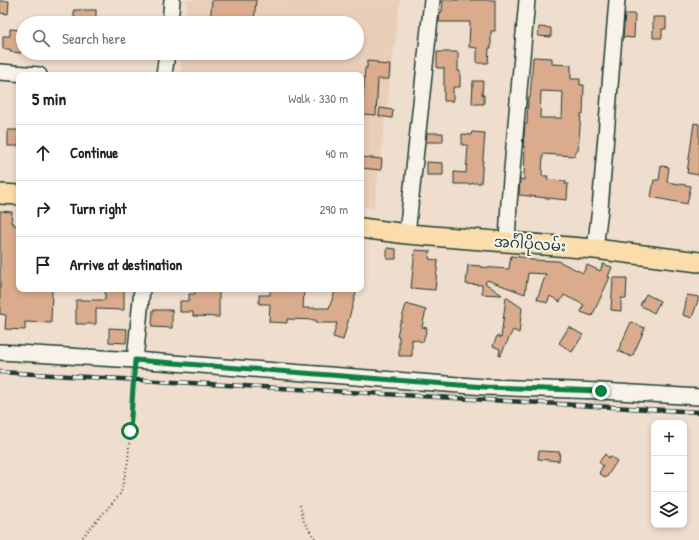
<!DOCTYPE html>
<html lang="en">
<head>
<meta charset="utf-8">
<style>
  :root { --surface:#fff; --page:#f2f2f2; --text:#222; --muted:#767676; --line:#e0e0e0 }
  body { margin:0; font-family:"Patrick Hand","Noto Sans Myanmar",sans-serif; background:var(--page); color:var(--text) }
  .controls { position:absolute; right:12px; bottom:12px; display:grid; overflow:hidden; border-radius:8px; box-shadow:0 2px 6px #0003 }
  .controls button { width:36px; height:36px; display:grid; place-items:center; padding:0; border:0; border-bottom:1px solid var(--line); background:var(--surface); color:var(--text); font:20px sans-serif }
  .stop { position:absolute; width:12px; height:12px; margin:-9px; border:3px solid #0b8043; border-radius:50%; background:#fff }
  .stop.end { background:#0b8043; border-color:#fff; box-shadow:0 1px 4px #0008 }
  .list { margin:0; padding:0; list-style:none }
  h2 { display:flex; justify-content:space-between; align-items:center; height:52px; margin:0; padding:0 16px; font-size:17px }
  h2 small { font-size:13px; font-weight:400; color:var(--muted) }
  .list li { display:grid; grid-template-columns:26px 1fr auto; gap:12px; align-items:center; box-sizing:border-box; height:56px; padding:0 16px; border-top:1px solid var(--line) }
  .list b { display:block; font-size:15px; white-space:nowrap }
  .list em { font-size:13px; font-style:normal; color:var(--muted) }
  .icon { flex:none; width:22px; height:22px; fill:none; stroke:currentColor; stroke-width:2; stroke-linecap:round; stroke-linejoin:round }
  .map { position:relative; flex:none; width:699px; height:540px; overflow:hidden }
  .search { position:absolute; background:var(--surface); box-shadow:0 2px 6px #0003; left:16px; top:16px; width:348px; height:44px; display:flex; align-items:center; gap:10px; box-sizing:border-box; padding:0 14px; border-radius:22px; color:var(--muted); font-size:15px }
  .panel { position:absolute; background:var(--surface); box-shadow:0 2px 6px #0003; left:16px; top:72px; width:348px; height:220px; border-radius:8px }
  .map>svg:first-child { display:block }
  .built { fill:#e9ceba }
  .building { fill:#dbab8d; stroke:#1f3d34; fill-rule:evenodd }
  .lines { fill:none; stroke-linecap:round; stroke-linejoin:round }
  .minor-casing { stroke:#1f3d34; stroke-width:18 }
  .major-casing { stroke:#1f3d34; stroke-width:22 }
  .path { stroke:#1f3d34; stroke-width:2; stroke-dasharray:1 3; stroke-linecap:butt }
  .minor { stroke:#f7f3e8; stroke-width:15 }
  .major { stroke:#fbddab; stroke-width:19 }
  .rail-casing { stroke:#1f3d34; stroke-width:4.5 }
  .rail { stroke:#f7f3e8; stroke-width:3; stroke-dasharray:9; stroke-linecap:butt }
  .route { stroke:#0b8043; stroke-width:5 }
  .labels { text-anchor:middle; stroke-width:4; stroke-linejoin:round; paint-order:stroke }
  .street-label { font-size:15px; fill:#1f3d34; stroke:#f7f3e8 }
</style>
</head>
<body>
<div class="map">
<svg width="699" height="540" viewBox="0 0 699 540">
  <rect width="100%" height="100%" fill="#efddcd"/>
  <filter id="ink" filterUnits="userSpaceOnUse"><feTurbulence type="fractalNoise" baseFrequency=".025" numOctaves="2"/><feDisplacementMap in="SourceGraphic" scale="8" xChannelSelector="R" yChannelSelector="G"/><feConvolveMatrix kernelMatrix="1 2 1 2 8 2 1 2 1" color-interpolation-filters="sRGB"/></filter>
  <g filter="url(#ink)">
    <polygon class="built" points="187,0 400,0 374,208 361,206 361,75 180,75 182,53 357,53 357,23 185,23"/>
    <g class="building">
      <polygon points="212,0 256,0 254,23 210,23"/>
      <polygon points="443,0 495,0 495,31 491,31 491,48 489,48 488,63 477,63 477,48 469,47 470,22 439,22 440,12 442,12"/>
      <polygon points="0,1 9,1 8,14 0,13"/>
      <rect x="74" y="10" width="22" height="13"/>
      <polygon points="625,14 635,14 634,38 623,37"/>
      <polygon points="653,17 666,17 666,29 662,29 662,38 653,38"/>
      <polygon points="539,27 551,28 551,37 538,36"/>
      <polygon points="10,29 22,30 21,53 10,52 10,49 3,49 3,36 10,36"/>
      <polygon points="437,52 458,52 458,71 460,71 460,87 453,87 453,101 444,101 444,68 437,68"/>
      <path d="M533,57L552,58V64L571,65V79H580V85H584L583,114H581L578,151H575V156L543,154L542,176H548L547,180L566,181L565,184H568L567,200L519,195L520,179L524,180L525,147H523L525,124H527L528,98H530ZM541,91L563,92L562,118H540Z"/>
      <polygon points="367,61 378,62 378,64 390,65 389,79 378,79 376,115 361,114 361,101 363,101 365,68 367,68"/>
      <polygon points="473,81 483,81 482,95 484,95 484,104 472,104"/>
      <polygon points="380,108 393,110 392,118 379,116"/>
      <polygon points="694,123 699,124 699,175 687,173"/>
      <rect x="8" y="130" width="11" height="16"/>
      <polygon points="472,132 485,133 481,183 472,183 472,184 454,184 454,172 466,173 468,145 462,145 462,134 471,135"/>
      <polygon points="427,133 443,133 443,142 426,142"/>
      <polygon points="361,157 382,159 381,170 361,168"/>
      <polygon points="427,162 443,163 443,175 427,175"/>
      <polygon points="661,166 669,167 667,182 691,186 687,204 651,197 654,180 659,180"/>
      <polygon points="0,211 12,212 11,223 14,223 14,225 19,226 19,289 52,289 51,323 25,322 25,330 5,329 6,315 0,314"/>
      <polygon points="387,248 396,249 396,259 387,259"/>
      <polygon points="415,250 430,251 429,259 438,260 435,290 411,288"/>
      <polygon points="511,256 530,258 530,260 558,261 583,273 587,265 600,271 603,264 612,267 608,277 610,277 592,316 581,312 584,305 564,295 560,302 550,296 547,303 537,299 546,274 528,273 525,294 487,280 485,283 502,295 482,294 482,285 466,284 468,265 480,266 480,267 509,269"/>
      <polygon points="613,278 627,278 626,299 621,298 621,311 611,310"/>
      <polygon points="105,289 124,289 124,310 96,309 96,324 76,324 76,300 105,300"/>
      <polygon points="270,289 304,289 303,308 329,308 336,289 357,289 343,340 333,337 337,323 316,323 316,320 287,319 287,323 269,322 270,304 259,304 259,295 270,295"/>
      <polygon points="195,290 219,291 219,317 193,316 193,312 180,312 180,301 189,301 189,294 195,294"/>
      <polygon points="646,294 660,301 654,313 640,305"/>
      <polygon points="687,295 699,297 692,318 683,315 685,307"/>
      <polygon points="506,297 522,308 519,333 513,330 500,356 499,356 500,349 493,346 497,336 501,338"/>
      <polygon points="406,304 426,310 422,327 427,328 423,342 412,339 412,356 399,356 399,336 397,336 400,322 401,322"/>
      <polygon points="153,310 172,310 172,328 152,327"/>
      <polygon points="631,322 645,328 632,357 618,351"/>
      <polygon points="569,327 583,335 572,352 559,343"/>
      <polygon points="109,328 127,329 126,343 109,342"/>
      <polygon points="539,451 560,452 559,461 538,459"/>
      <polygon points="605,454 609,458 610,456 617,461 606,478 599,473 603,466 599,462"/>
    </g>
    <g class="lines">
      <defs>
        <g id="minor">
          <polyline points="170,23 172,0"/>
          <polyline points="0,72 39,75"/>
          <polyline points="164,75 167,53"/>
          <polyline points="407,234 432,0"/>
          <polyline points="507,242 509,203 527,0"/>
          <polyline points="595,249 600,209 617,0"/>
          <polyline points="0,352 135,360 485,387 601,391 699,397"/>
          <polyline points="135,360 142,289"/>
        </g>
        <g id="major">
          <polyline points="0,194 19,195"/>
          <polyline points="361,228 407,234 595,249 699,262"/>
        </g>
      </defs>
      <use href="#minor" class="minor-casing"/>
      <use href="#major" class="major-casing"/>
      <g class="path">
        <polyline points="300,505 304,522 316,540"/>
        <polyline points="80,540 121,493 128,461 134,372"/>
      </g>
      <use href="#minor" class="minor"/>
      <use href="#major" class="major"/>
      <defs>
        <polyline id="rail" points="0,372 699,412"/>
      </defs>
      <use href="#rail" class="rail-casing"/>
      <use href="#rail" class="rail"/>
    </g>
  </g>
  <g class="lines" filter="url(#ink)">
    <polyline class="route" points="130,431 135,360 485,387 601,391"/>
  </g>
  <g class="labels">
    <g class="street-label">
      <text transform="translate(530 244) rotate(4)" y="5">အင်္ဂါပိုလမ်း</text>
    </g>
  </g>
</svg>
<div class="controls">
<button>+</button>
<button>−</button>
<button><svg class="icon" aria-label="layers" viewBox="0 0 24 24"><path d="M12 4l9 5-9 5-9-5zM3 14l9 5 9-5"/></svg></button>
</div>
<div class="stop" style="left:130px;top:431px"></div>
<div class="stop end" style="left:601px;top:391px"></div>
<div class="search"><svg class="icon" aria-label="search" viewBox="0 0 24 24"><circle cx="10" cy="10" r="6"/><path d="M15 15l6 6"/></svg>Search here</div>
<section class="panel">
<h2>5 min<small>Walk · 330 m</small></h2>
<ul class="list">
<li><svg class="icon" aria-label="ahead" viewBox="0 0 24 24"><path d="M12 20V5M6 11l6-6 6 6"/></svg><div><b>Continue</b></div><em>40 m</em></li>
<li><svg class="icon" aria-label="right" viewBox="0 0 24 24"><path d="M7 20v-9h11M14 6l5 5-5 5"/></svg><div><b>Turn right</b></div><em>290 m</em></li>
<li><svg class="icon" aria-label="arrive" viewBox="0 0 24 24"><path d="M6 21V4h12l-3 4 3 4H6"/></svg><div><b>Arrive at destination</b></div></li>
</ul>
</section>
</div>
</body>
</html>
